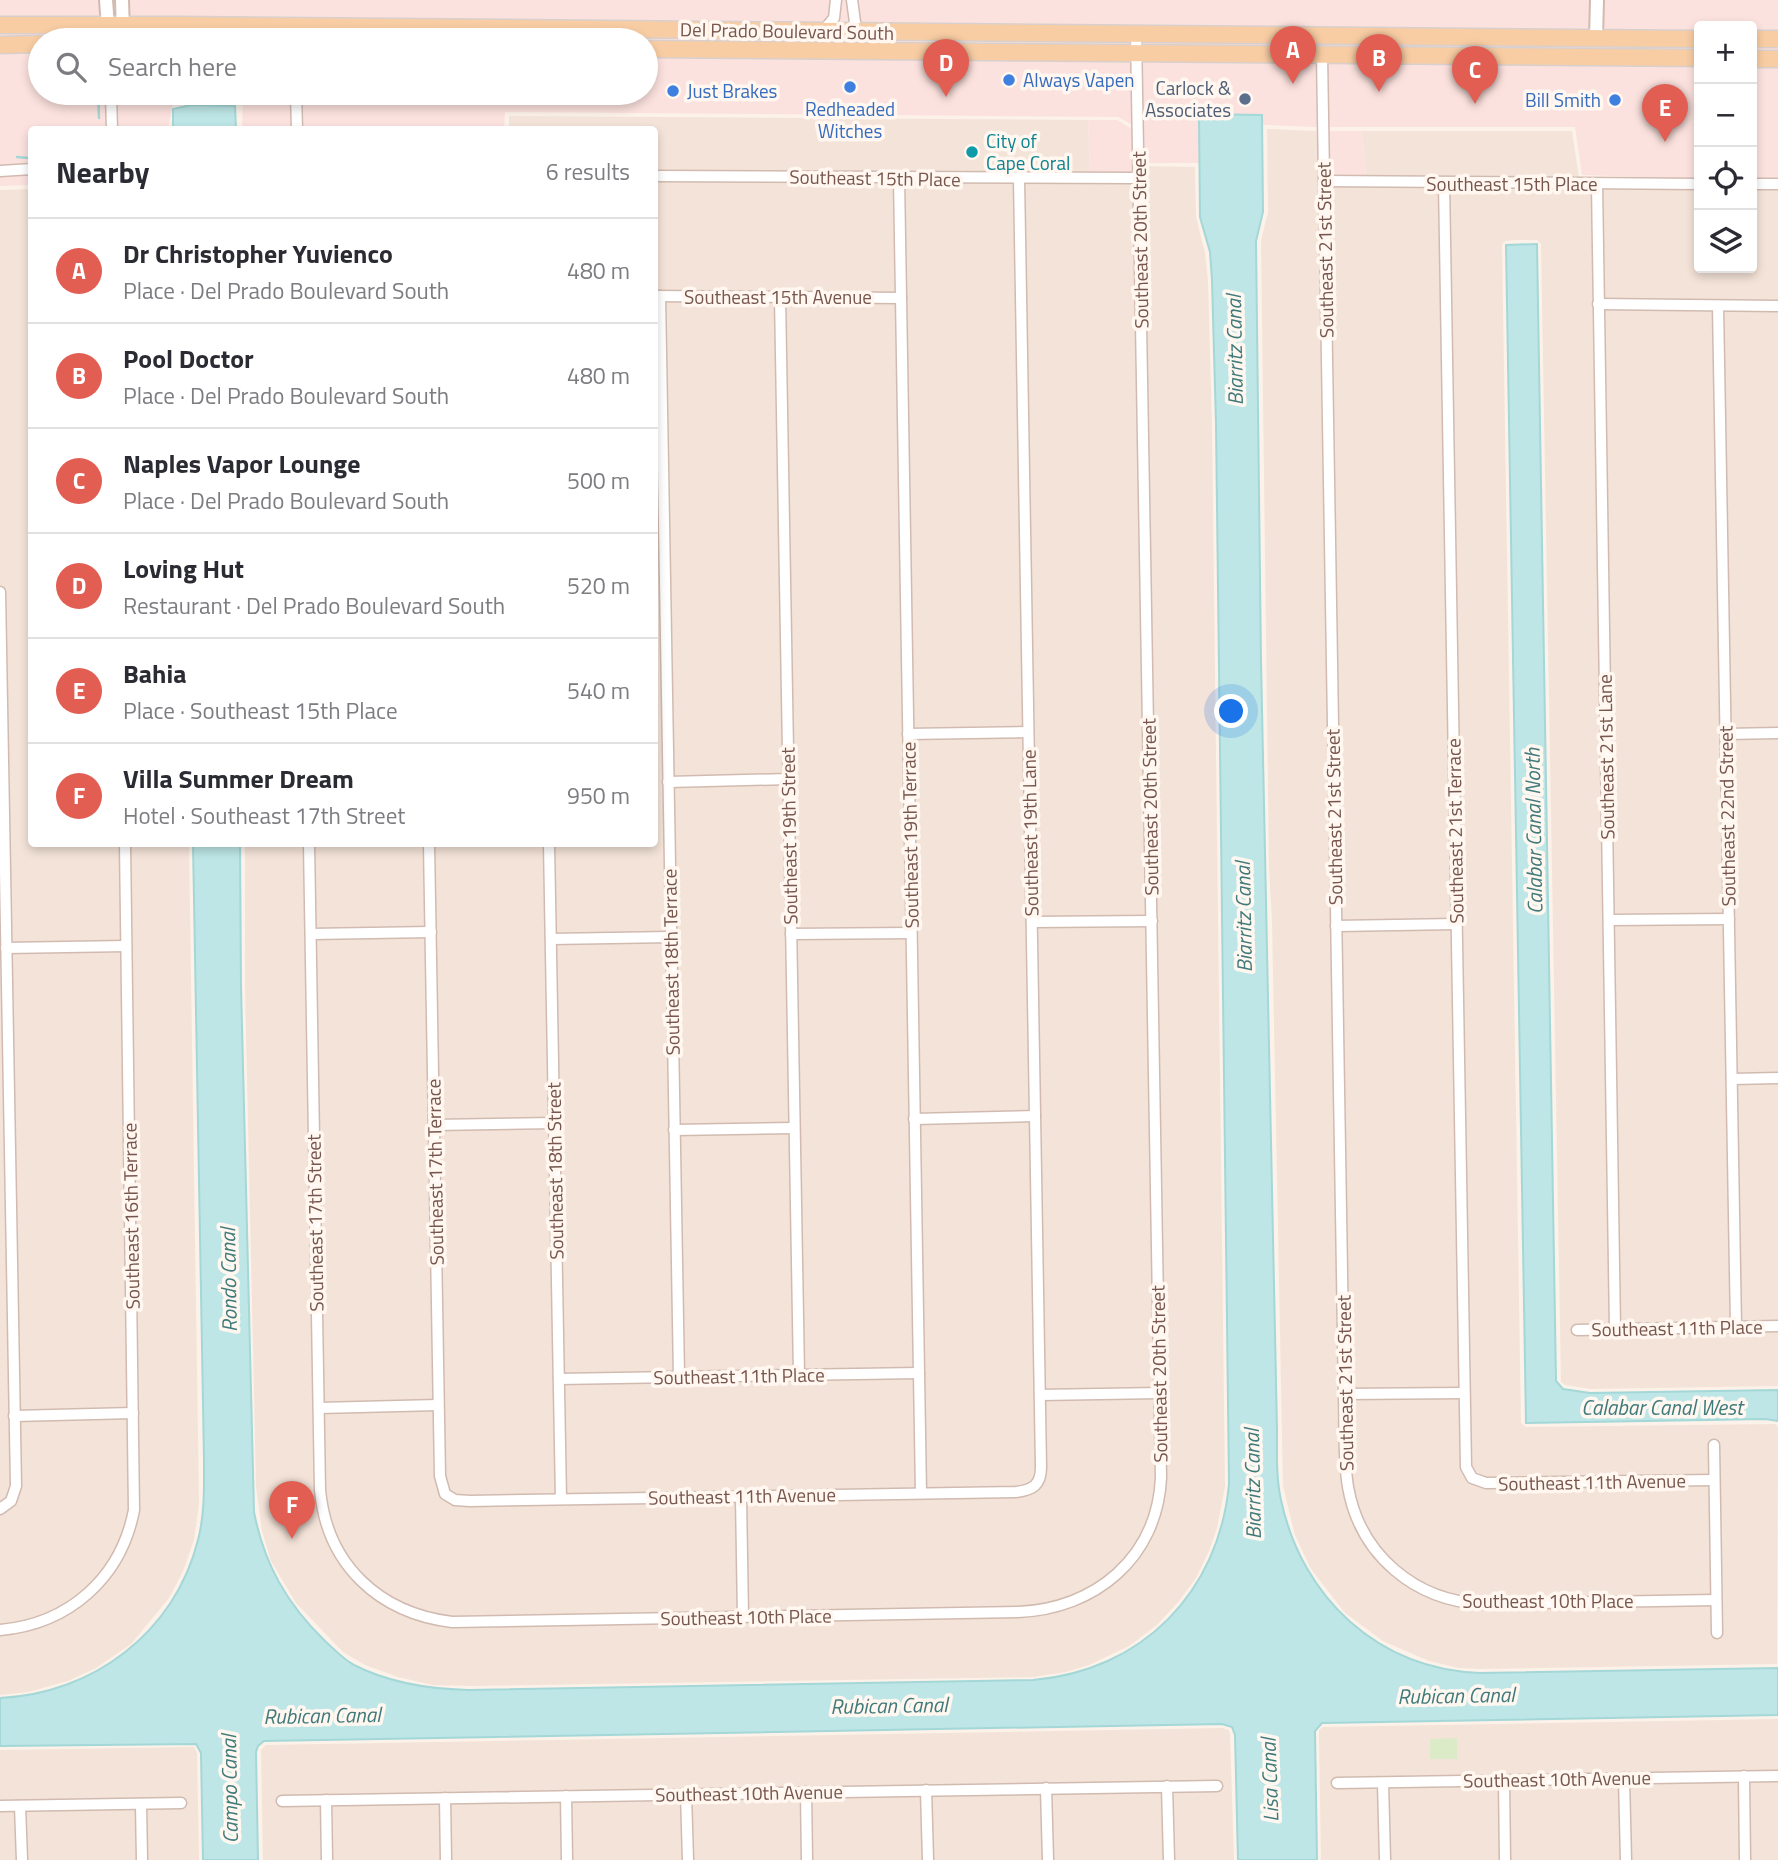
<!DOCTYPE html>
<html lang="en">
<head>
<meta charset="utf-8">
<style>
  :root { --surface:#fff; --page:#f7f7f7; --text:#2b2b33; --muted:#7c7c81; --line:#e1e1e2; --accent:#e25d52 }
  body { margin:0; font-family:"Titillium Web",sans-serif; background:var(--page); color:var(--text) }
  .controls { position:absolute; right:21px; top:21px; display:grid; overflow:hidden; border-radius:7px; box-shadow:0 4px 10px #0003 }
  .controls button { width:63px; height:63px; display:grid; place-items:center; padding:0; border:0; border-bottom:2px solid var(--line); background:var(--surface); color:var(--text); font:35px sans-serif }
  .you { position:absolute; left:1232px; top:712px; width:24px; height:24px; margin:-18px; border:5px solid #fff; border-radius:50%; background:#1a73e8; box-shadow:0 0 0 10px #1a73e833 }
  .badge { display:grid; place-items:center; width:46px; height:46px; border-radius:50%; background:var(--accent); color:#fff; font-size:23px; font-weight:700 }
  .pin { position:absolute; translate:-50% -58px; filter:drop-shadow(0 2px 4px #0008) }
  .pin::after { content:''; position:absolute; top:37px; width:24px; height:21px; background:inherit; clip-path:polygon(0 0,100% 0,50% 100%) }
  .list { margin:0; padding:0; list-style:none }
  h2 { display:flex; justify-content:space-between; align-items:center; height:91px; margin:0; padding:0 28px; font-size:30px }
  h2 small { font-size:23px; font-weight:400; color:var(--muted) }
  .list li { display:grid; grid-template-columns:46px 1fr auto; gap:21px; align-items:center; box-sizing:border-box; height:105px; padding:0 28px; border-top:2px solid var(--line) }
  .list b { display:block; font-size:26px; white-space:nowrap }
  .list p { margin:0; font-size:23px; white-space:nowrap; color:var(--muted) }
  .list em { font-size:23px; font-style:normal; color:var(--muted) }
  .icon { flex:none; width:38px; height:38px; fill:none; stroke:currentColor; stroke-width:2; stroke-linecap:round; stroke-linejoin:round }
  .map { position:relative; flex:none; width:1778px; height:1860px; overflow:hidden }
  .search { position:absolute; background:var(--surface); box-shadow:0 4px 10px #0003; left:28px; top:28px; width:630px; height:77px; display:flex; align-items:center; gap:18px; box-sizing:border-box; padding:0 24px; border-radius:38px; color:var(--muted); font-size:26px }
  .panel { position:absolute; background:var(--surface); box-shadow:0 4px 10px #0003; left:28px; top:126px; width:630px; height:721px; border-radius:7px }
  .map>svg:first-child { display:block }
  .residential { fill:#f4e3d8 }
  .commercial { fill:#fce2de; fill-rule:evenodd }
  .green { fill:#dbeac7 }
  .water { fill:#bee6e6; stroke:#a4d7d7; stroke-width:2 }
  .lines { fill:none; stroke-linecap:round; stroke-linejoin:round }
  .stream { stroke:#a4d7d7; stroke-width:2.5 }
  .minor-casing { stroke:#d1bbb1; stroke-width:13 }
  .tertiary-casing { stroke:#d1bbb1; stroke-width:16 }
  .primary-casing { stroke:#d9d0cd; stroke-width:19 }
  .minor { stroke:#fff; stroke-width:10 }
  .tertiary { stroke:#fff; stroke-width:12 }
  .primary { stroke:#f8cda4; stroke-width:16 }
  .shop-dot { fill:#3f7fe0; stroke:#fff7f0; stroke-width:2.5 }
  .service-dot { fill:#5c6f8a; stroke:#fff7f0; stroke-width:2.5 }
  .culture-dot { fill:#0f9aa8; stroke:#fff7f0; stroke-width:2.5 }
  .labels { text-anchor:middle; stroke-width:7; stroke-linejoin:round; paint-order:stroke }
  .street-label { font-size:19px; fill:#77564d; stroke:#fff7f0 }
  .shop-label { font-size:19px; fill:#366cbe; stroke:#fff7f0; text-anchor:start }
  .service-label { font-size:19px; fill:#4e5e75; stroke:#fff7f0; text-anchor:end }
  .culture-label { font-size:19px; fill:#0d838f; stroke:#fff7f0; text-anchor:start }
  .water-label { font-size:21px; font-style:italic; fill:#407a7b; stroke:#fff7f0 }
</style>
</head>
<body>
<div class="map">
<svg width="1778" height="1860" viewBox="0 0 1778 1860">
  <rect width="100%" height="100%" fill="#fcf2e9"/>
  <g class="residential">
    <polygon points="509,116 1088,120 1090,173 1138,166 1195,167 1196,217 1205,253 1208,281 1212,426 1225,1487 1217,1528 1209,1551 1196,1578 1179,1601 1157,1625 1129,1646 1089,1665 1066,1672 1033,1677 471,1686 433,1685 398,1677 365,1665 343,1652 296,1603 271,1561 262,1531 256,1486 245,986 245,844 654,844 654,130 509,129"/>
    <polygon points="1267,129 1317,131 1319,179 1366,176 1362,131 1572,131 1579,178 1699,182 1699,268 1752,268 1752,184 1778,185 1778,1386 1591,1389 1565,1385 1561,1382 1541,244 1537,240 1516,240 1505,241 1502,245 1521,1423 1526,1427 1776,1424 1778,1428 1777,1664 1480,1669 1459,1668 1429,1661 1383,1641 1345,1613 1311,1569 1295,1535 1283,1486 1272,921 1269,867 1261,241 1268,212"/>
    <polygon points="32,189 32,844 189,844 199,1503 194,1540 183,1571 169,1598 131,1644 96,1668 68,1681 28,1692 0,1695 0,190"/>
    <polygon points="1778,1719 1778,1860 1321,1860 1319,1736 1319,1730 1323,1727"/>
    <polygon points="1222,1728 1229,1730 1230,1735 1234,1860 263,1860 261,1750 266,1745"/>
    <polygon points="194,1747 197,1753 199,1860 0,1860 0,1750"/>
  </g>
  <g class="commercial">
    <path d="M0,0H1778V181L1752,180V26H1699V179L1582,175L1575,127H1315L1215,123L1209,163H1138V128L1118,117L505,112L504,129L242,130L243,98L174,97L168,129L32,130L31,185L0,186ZM40,40H646V93H40Z"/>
    <polygon points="1088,120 1117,120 1134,130 1135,173 1090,173"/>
    <polygon points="1317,131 1362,131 1366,177 1319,179"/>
  </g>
  <polygon class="green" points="1457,1738 1457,1759 1430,1759 1430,1739"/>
  <g class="water">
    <polygon points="191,105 235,106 236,129 173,129 173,109"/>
    <path d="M1199,114L1262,115L1263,212L1256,241L1261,661L1277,1430C1277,1453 1276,1478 1281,1500C1302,1598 1378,1669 1480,1673L1778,1668V1715L1322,1723L1315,1731L1317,1860H1238L1235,1735L1232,1727L1222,1724L264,1741L258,1746L256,1752L258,1860H203L201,1753L196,1744L0,1746V1698C93,1694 175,1632 198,1540C205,1513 204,1487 204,1460L193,844H240L241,986L254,1512C264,1564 287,1604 325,1641C334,1649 343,1659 354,1665C389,1683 429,1689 468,1690L1033,1680C1142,1671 1219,1592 1229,1484L1216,424L1212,280L1210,252L1200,217Z"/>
    <polygon points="1537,244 1556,1381 1563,1389 1590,1393 1778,1390 1778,1421 1765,1419 1526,1423 1506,245"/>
  </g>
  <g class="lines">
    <g class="stream">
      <polyline points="98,93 99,118"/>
      <polyline points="17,157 29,158"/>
    </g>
    <defs>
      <g id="minor">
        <polyline points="824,30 834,18 836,0"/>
        <polyline points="851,31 855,22 852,0"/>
        <path d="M1322,55L1344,1394C1345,1425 1343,1457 1348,1487C1360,1555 1415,1601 1483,1604L1716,1600"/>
        <polyline points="111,93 112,130"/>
        <polyline points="296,93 297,130"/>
        <polyline points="0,171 32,169"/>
        <polyline points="654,176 1138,178"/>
        <polyline points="899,178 921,1493"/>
        <polyline points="1325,181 1699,184"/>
        <polyline points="1444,183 1466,1467 1472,1478 1486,1483 1714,1480"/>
        <polyline points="1597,184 1615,1329"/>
        <polyline points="1752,184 1778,184"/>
        <polyline points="655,296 901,298"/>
        <polyline points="660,296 679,1377"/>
        <polyline points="780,297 799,1375"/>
        <polyline points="1598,304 1778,306"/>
        <polyline points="1718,306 1736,1327"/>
        <polyline points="0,592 16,1486 11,1501 0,1509"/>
        <polyline points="908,734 1028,732"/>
        <polyline points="1726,734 1778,733"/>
        <polyline points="668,782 789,779"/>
        <path d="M309,844L320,1490C327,1565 379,1613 452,1622L1018,1612C1095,1609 1157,1558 1161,1478L1136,34"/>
        <path d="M429,844L440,1476L445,1494L455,1500L470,1501L1016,1492C1033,1490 1041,1485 1041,1467L1019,179"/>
        <polyline points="549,844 561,1499"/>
        <polyline points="1609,920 1729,919"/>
        <polyline points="1032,922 1152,921"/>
        <polyline points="1336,926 1456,924"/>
        <polyline points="311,934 431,932"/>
        <polyline points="791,934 911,933"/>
        <polyline points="551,939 671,937"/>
        <polyline points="6,948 126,946"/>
        <polyline points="1732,1079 1778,1078"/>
        <polyline points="914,1119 1035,1116"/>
        <polyline points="434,1125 554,1123"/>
        <polyline points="674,1130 794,1128"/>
        <polyline points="1577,1330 1778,1326"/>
        <polyline points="559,1379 919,1373"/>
        <polyline points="1344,1394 1464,1393"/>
        <polyline points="1040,1395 1159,1393"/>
        <polyline points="319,1408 438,1405"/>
        <polyline points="14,1416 133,1413"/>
        <polyline points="1714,1445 1717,1633"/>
        <polyline points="741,1497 743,1617"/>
        <path d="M0,1630C69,1624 121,1578 134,1510L125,844"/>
        <polyline points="1744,1776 1745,1860"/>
        <polyline points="1624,1778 1626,1860"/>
        <polyline points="1504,1780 1505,1860"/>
        <polyline points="1337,1783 1778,1776"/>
        <polyline points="1383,1783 1385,1860"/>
        <polyline points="1167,1786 1169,1860"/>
        <polyline points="1046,1788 1048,1860"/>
        <polyline points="926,1790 928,1860"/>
        <polyline points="806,1792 807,1860"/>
        <polyline points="686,1794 688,1860"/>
        <polyline points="566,1796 567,1860"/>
        <polyline points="445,1798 446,1860"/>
        <polyline points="326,1800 327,1860"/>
        <polyline points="282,1801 1217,1786"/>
        <polyline points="141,1804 142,1860"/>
        <polyline points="0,1806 181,1803"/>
        <polyline points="20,1806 22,1860"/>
      </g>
      <g id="tertiary">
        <polyline points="106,0 109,40"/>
        <polyline points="1596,38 1597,0"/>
        <polyline points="118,40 123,32 122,0"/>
      </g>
      <g id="primary">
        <polyline points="0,25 179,25 1699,39"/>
        <polyline points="1752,39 1778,39"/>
        <polyline points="196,40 214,37 242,36"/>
        <polyline points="302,40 311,36 326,35"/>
        <polyline points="0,45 40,44"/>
        <polyline points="646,49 1699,58"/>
        <polyline points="1752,59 1778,59"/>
      </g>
    </defs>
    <use href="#minor" class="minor-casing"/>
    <use href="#tertiary" class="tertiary-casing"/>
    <use href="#primary" class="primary-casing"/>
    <use href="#minor" class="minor"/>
    <use href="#tertiary" class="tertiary"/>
    <use href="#primary" class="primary"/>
  </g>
  <g class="shop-dot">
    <circle cx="1009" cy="80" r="7"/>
    <circle cx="850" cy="87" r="7"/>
    <circle cx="673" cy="91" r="7"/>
    <circle cx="1615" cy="100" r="7"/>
  </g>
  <circle class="service-dot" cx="1245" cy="99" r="7"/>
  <circle class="culture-dot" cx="972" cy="152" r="7"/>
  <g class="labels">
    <g class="street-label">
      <text transform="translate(787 31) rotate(1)" y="7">Del Prado Boulevard South</text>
      <text transform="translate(875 178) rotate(1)" y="7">Southeast 15th Place</text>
      <text x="1512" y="191">Southeast 15th Place</text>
      <text transform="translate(1140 240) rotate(-91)" y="7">Southeast 20th Street</text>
      <text transform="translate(1325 250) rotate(-91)" y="7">Southeast 21st Street</text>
      <text x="778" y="304">Southeast 15th Avenue</text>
      <text transform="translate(1606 757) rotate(-91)" y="7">Southeast 21st Lane</text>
      <text transform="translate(1150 807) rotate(-91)" y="7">Southeast 20th Street</text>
      <text transform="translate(1727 816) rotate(-91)" y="7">Southeast 22nd Street</text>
      <text transform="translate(1334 817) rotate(-91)" y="7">Southeast 21st Street</text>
      <text transform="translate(1455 831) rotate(-91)" y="7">Southeast 21st Terrace</text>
      <text transform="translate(1030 833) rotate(-91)" y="7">Southeast 19th Lane</text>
      <text transform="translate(910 835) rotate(-91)" y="7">Southeast 19th Terrace</text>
      <text transform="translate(789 836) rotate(-91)" y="7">Southeast 19th Street</text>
      <text transform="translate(671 962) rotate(-91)" y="7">Southeast 18th Terrace</text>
      <text transform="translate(555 1171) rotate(-91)" y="7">Southeast 18th Street</text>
      <text transform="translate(435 1172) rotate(-91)" y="7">Southeast 17th Terrace</text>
      <text transform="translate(131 1216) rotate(-91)" y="7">Southeast 16th Terrace</text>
      <text transform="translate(315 1223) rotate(-91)" y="7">Southeast 17th Street</text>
      <text transform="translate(1677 1328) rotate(-1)" y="7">Southeast 11th Place</text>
      <text transform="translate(1159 1374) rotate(-91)" y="7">Southeast 20th Street</text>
      <text transform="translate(739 1376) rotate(-1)" y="7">Southeast 11th Place</text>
      <text transform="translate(1345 1383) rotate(-91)" y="7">Southeast 21st Street</text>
      <text transform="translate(1592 1482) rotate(-1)" y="7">Southeast 11th Avenue</text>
      <text transform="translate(742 1496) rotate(-1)" y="7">Southeast 11th Avenue</text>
      <text x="1548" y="1608">Southeast 10th Place</text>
      <text transform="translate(746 1617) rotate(-1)" y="7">Southeast 10th Place</text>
      <text transform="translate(1557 1779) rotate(-1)" y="7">Southeast 10th Avenue</text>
      <text transform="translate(749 1793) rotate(-1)" y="7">Southeast 10th Avenue</text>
    </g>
    <g class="shop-label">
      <text x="1023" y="87">Always Vapen</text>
      <text x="687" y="98">Just Brakes</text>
      <text x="1601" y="107" text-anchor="end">Bill Smith</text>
      <text x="850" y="116" text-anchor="middle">Redheaded<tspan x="850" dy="22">Witches</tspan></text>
    </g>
    <g class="service-label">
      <text x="1231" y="95">Carlock &amp;<tspan x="1231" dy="22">Associates</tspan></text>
    </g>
    <g class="culture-label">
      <text x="986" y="148">City of<tspan x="986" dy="22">Cape Coral</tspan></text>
    </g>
    <g class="water-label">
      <text transform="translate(1235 350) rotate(-91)" y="7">Biarritz Canal</text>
      <text transform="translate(1534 831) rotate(-91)" y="7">Calabar Canal North</text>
      <text transform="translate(1244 917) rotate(-91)" y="7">Biarritz Canal</text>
      <text transform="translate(229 1280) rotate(-91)" y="7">Rondo Canal</text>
      <text x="1662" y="1415">Calabar Canal West</text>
      <text transform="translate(1253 1484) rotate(-91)" y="7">Biarritz Canal</text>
      <text transform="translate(1456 1696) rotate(-1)" y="7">Rubican Canal</text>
      <text transform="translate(889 1706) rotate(-1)" y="7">Rubican Canal</text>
      <text transform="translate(322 1716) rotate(-1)" y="7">Rubican Canal</text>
      <text transform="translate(1270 1780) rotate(-92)" y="7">Lisa Canal</text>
      <text transform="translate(230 1789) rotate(-91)" y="7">Campo Canal</text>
    </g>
  </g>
</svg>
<div class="controls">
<button>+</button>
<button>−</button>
<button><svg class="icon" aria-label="locate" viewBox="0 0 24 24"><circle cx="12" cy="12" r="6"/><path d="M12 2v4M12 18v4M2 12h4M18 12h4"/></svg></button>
<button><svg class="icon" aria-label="layers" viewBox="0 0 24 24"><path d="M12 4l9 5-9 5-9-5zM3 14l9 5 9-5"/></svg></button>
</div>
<div class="you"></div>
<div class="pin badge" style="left:1293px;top:84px">A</div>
<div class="pin badge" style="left:1379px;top:92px">B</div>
<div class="pin badge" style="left:1475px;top:104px">C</div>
<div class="pin badge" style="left:946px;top:97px">D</div>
<div class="pin badge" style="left:1665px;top:142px">E</div>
<div class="pin badge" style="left:292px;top:1539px">F</div>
<div class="search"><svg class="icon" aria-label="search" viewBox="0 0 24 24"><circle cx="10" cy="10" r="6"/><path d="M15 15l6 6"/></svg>Search here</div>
<section class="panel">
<h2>Nearby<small>6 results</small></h2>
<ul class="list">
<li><span class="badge">A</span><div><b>Dr Christopher Yuvienco</b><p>Place · Del Prado Boulevard South</p></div><em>480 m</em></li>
<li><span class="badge">B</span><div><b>Pool Doctor</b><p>Place · Del Prado Boulevard South</p></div><em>480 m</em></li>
<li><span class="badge">C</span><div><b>Naples Vapor Lounge</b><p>Place · Del Prado Boulevard South</p></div><em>500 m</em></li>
<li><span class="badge">D</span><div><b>Loving Hut</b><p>Restaurant · Del Prado Boulevard South</p></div><em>520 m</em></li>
<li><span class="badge">E</span><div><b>Bahia</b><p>Place · Southeast 15th Place</p></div><em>540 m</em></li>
<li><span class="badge">F</span><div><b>Villa Summer Dream</b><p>Hotel · Southeast 17th Street</p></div><em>950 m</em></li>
</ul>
</section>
</div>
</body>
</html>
